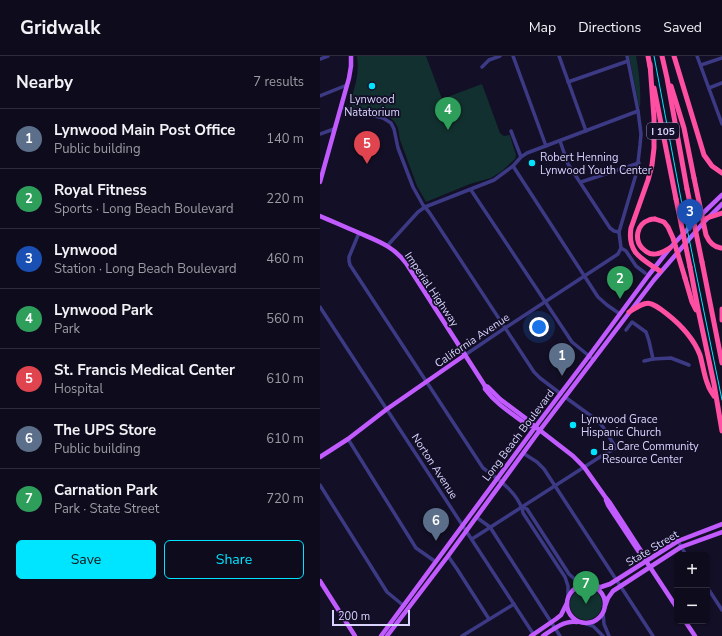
<!DOCTYPE html>
<html lang="en">
<head>
<meta charset="utf-8">
<style>
  :root { --surface:#0e0b1c; --page:#1c1929; --text:#f1f3f6; --muted:#9b9ba3; --line:#2e2b3b; --accent:#00e5ff }
  body { margin:0; font-family:"Nunito Sans",sans-serif; background:var(--page); color:var(--text) }
  .controls { position:absolute; right:12px; bottom:12px; display:grid; overflow:hidden; border-radius:6px; box-shadow:0 1px 3px #0004 }
  .controls button { width:36px; height:36px; display:grid; place-items:center; padding:0; border:0; border-bottom:1px solid var(--line); background:var(--surface); color:var(--text); font:20px sans-serif }
  .scale { position:absolute; left:12px; bottom:10px; width:78px; box-sizing:border-box; padding-left:4px; border:2px solid #d9d4ff; border-top:0; font-size:11px; line-height:14px; white-space:nowrap; color:#d9d4ff; -webkit-text-stroke:3px #130f26; paint-order:stroke }
  .you { position:absolute; left:219px; top:271px; width:14px; height:14px; margin:-10px; border:3px solid #fff; border-radius:50%; background:#1a73e8; box-shadow:0 0 0 6px #1a73e833 }
  .badge { display:grid; place-items:center; width:26px; height:26px; border-radius:50%; background:var(--accent); color:#fff; font-size:13px; font-weight:700 }
  .pin { position:absolute; translate:-50% -33px; filter:drop-shadow(0 1px 2px #0008) }
  .pin::after { content:''; position:absolute; top:21px; width:14px; height:12px; background:inherit; clip-path:polygon(0 0,100% 0,50% 100%) }
  .list { margin:0; padding:0; list-style:none }
  h2 { display:flex; justify-content:space-between; align-items:center; height:52px; margin:0; padding:0 16px; font-size:17px }
  h2 small { font-size:13px; font-weight:400; color:var(--muted) }
  .list li { display:grid; grid-template-columns:26px 1fr auto; gap:12px; align-items:center; box-sizing:border-box; height:60px; padding:0 16px; border-top:1px solid var(--line) }
  .list b { display:block; font-size:15px; white-space:nowrap }
  .list p { margin:0; font-size:13px; white-space:nowrap; color:var(--muted) }
  .list em { font-size:13px; font-style:normal; color:var(--muted) }
  .actions { display:flex; gap:8px; padding:12px 16px }
  .actions a { flex:1; padding:9px 0; border:1px solid var(--accent); border-radius:6px; text-align:center; font-size:14px; color:var(--accent) }
  .actions .main { background:var(--accent); color:#111 }
  .map { position:relative; flex:none; width:402px; height:580px; overflow:hidden }
  header { display:flex; align-items:center; gap:24px; box-sizing:border-box; height:56px; padding:0 20px; background:var(--surface); border-bottom:1px solid var(--line) }
  header strong { font-size:19px }
  nav { display:flex; gap:22px; margin-inline-start:auto; font-size:14px }
  main { display:flex }
  aside { flex:1; background:var(--surface) }
  .map>svg:first-child { display:block }
  .green { fill:#12302f }
  .lines { fill:none; stroke-linecap:round; stroke-linejoin:round }
  .minor { stroke:#3d3a85; stroke-width:3.5 }
  .major { stroke:#c25bff; stroke-width:4.5 }
  .highway { stroke:#ff4fa3; stroke-width:5 }
  .tram { stroke:#00e5ff; stroke-width:1 }
  .highway-bridge { stroke:#ff4fa3; stroke-width:5 }
  .poi-dot { fill:#00e5ff; stroke:#130f26; stroke-width:1.5 }
  .labels { text-anchor:middle; stroke-width:3.5; stroke-linejoin:round; paint-order:stroke }
  .shield { fill:#130f26; stroke:#9e99be; stroke-width:1 }
  .shield-label { font-size:10px; font-weight:bold; fill:#d9d4ff }
  .poi-label { font-size:11px; fill:#d9d4ff; stroke:#130f26; text-anchor:start }
  .street-label { font-size:11px; fill:#d9d4ff; stroke:#130f26 }
</style>
</head>
<body>
<header>
<strong>Gridwalk</strong>
<nav><a>Map</a><a>Directions</a><a>Saved</a></nav>
</header>
<main>
<aside>
<h2>Nearby<small>7 results</small></h2>
<ul class="list">
<li><span class="badge" style="background:#5c6f8a">1</span><div><b>Lynwood Main Post Office</b><p>Public building</p></div><em>140 m</em></li>
<li><span class="badge" style="background:#2e9e5b">2</span><div><b>Royal Fitness</b><p>Sports · Long Beach Boulevard</p></div><em>220 m</em></li>
<li><span class="badge" style="background:#1a4fb4">3</span><div><b>Lynwood</b><p>Station · Long Beach Boulevard</p></div><em>460 m</em></li>
<li><span class="badge" style="background:#2e9e5b">4</span><div><b>Lynwood Park</b><p>Park</p></div><em>560 m</em></li>
<li><span class="badge" style="background:#e0444e">5</span><div><b>St. Francis Medical Center</b><p>Hospital</p></div><em>610 m</em></li>
<li><span class="badge" style="background:#5c6f8a">6</span><div><b>The UPS Store</b><p>Public building</p></div><em>610 m</em></li>
<li><span class="badge" style="background:#2e9e5b">7</span><div><b>Carnation Park</b><p>Park · State Street</p></div><em>720 m</em></li>
</ul>
<div class="actions"><a class="main">Save</a><a>Share</a></div>
</aside>
<div class="map">
<svg width="402" height="580" viewBox="0 0 402 580">
  <rect width="100%" height="100%" fill="#130f26"/>
  <g class="green">
    <path d="M37,0H106L122,43L162,28L180,77L184,80L190,79V80L196,99L195,103L182,115L171,122L150,128L106,146L97,130L80,84L78,72L74,65L66,59L29,50C34,33 40,18 37,0Z"/>
    <path d="M309,0H316C319,17 321,33 320,51L319,50Z"/>
    <circle cx="266" cy="548" r="16"/>
  </g>
  <g class="lines">
    <g class="minor">
      <polyline points="193,0 226,90"/>
      <polyline points="239,0 266,75"/>
      <polyline points="377,0 402,68"/>
      <polyline points="0,3 8,0"/>
      <polyline points="381,9 402,2"/>
      <polyline points="162,11 169,4 180,0"/>
      <polyline points="248,26 308,5"/>
      <polyline points="389,32 402,27"/>
      <polyline points="0,40 27,29"/>
      <polyline points="21,51 63,62 71,67 74,73 78,92 93,131 103,149 109,156 214,316 220,322 241,338"/>
      <polyline points="191,75 201,101"/>
      <polyline points="0,78 14,73"/>
      <polyline points="240,85 248,108 290,172 294,175 299,176"/>
      <polyline points="193,110 278,241 287,249 300,258"/>
      <polyline points="261,126 319,107"/>
      <polyline points="151,134 252,286 274,304"/>
      <path d="M39,177L29,201V205L30,209L163,412C177,422 200,438 203,457L245,521L248,530V542"/>
      <polyline points="67,190 98,156 105,151 174,124 193,110 201,101 207,97 318,55"/>
      <polyline points="301,192 306,195 316,210 325,217"/>
      <polyline points="0,251 214,579"/>
      <polyline points="306,274 312,266 326,276 329,285 333,303"/>
      <polyline points="145,299 185,272 295,200 298,198 301,192 299,176 317,115 320,89 321,78 318,55 307,0"/>
      <polyline points="324,305 333,303 351,302 369,309"/>
      <polyline points="28,383 96,492 116,506"/>
      <polyline points="203,397 217,406 224,413 333,580"/>
      <polyline points="0,429 67,536 84,550"/>
      <polyline points="202,451 207,453 249,518 258,526 267,529"/>
      <polyline points="156,461 170,471 240,580"/>
      <polyline points="152,483 283,399 296,392 283,371 278,365 245,341"/>
      <polyline points="358,485 366,499"/>
      <polyline points="128,500 137,513 169,563"/>
      <polyline points="387,531 402,554"/>
      <polyline points="283,556 284,568 289,580"/>
      <polyline points="264,567 273,570 283,580"/>
      <polyline points="142,580 194,548"/>
    </g>
    <g class="major">
      <polyline points="0,126 29,22 31,10 31,0"/>
      <path d="M0,160C12,165 25,171 37,176C57,185 72,189 86,207L165,330V333C176,348 191,357 206,368L210,370L213,369"/>
      <polyline points="165,330 168,331 180,343 212,367 213,369 253,400 264,411 286,442 290,447 325,501 326,505 357,552"/>
      <polyline points="0,401 28,383 67,353 145,299"/>
      <polyline points="286,444 288,449 323,502 326,505"/>
      <polyline points="0,525 35,580"/>
      <circle cx="266" cy="548" r="19"/>
      <polyline points="271,530 281,531 290,528 358,485 402,468"/>
      <polyline points="285,550 288,542 293,535 361,491 402,476"/>
      <polyline points="365,565 375,580"/>
      <polyline points="61,580 219,366 269,300 328,220 350,192 381,159 402,139"/>
      <polyline points="67,580 128,500 220,374 334,224 383,167 402,148"/>
      <polyline points="211,580 236,563 241,559 247,547"/>
      <path d="M223,580C233,573 245,564 257,566"/>
    </g>
    <g class="highway">
      <polyline points="328,0 330,11"/>
      <polyline points="342,0 347,22 367,133"/>
      <polyline points="354,0 384,99 392,110 402,117"/>
      <path d="M330,8L334,62V92L332,109L328,124L311,172C307,197 322,203 340,215"/>
      <polyline points="351,30 364,72 374,122"/>
      <polyline points="334,32 356,143"/>
      <polyline points="387,162 402,157"/>
      <path d="M335,163C333,163 331,163 329,164C317,168 314,183 322,192C325,195 329,198 333,198C339,199 345,195 350,192"/>
      <polyline points="382,206 402,307"/>
      <polyline points="370,211 379,258 394,328 402,375"/>
      <polyline points="365,222 372,246 376,254"/>
      <polyline points="402,253 402,264"/>
      <path d="M309,256C328,244 329,244 347,258C361,269 373,281 380,299C383,309 384,320 388,329C389,333 392,337 394,340"/>
    </g>
    <polyline class="tram" points="334,0 361,143 402,344"/>
    <g class="highway-bridge">
      <path d="M374,122L386,179C389,186 393,191 401,192"/>
      <polyline points="367,133 382,206"/>
      <polyline points="356,143 370,211"/>
      <polyline points="335,163 344,166 348,171 353,182 365,222"/>
    </g>
  </g>
  <g class="poi-dot">
    <circle cx="52" cy="30" r="4"/>
    <circle cx="212" cy="107" r="4"/>
    <circle cx="253" cy="369" r="4"/>
    <circle cx="274" cy="396" r="4"/>
  </g>
  <g class="labels">
    <rect class="shield" x="327" y="67" width="32" height="16" rx="3"/>
    <g class="shield-label">
      <text x="343" y="79">I 105</text>
    </g>
    <g class="poi-label">
      <text x="52" y="47" text-anchor="middle">Lynwood<tspan x="52" dy="13">Natatorium</tspan></text>
      <text x="220" y="105">Robert Henning<tspan x="220" dy="13">Lynwood Youth Center</tspan></text>
      <text x="261" y="367">Lynwood Grace<tspan x="261" dy="13">Hispanic Church</tspan></text>
      <text x="282" y="394">La Care Community<tspan x="282" dy="13">Resource Center</tspan></text>
    </g>
    <g class="street-label">
      <text transform="translate(112 233) rotate(56)" y="4">Imperial Highway</text>
      <text transform="translate(152 284) rotate(-34)" y="4">California Avenue</text>
      <text transform="translate(198 379) rotate(-53)" y="4">Long Beach Boulevard</text>
      <text transform="translate(115 410) rotate(57)" y="4">Norton Avenue</text>
      <text transform="translate(332 492) rotate(-31)" y="4">State Street</text>
    </g>
  </g>
</svg>
<div class="controls">
<button>+</button>
<button>−</button>
</div>
<div class="scale">200 m</div>
<div class="you"></div>
<div class="pin badge" style="left:242px;top:320px;background:#5c6f8a">1</div>
<div class="pin badge" style="left:300px;top:243px;background:#2e9e5b">2</div>
<div class="pin badge" style="left:370px;top:176px;background:#1a4fb4">3</div>
<div class="pin badge" style="left:128px;top:74px;background:#2e9e5b">4</div>
<div class="pin badge" style="left:47px;top:108px;background:#e0444e">5</div>
<div class="pin badge" style="left:116px;top:485px;background:#5c6f8a">6</div>
<div class="pin badge" style="left:266px;top:548px;background:#2e9e5b">7</div>
</div>
</main>
</body>
</html>
